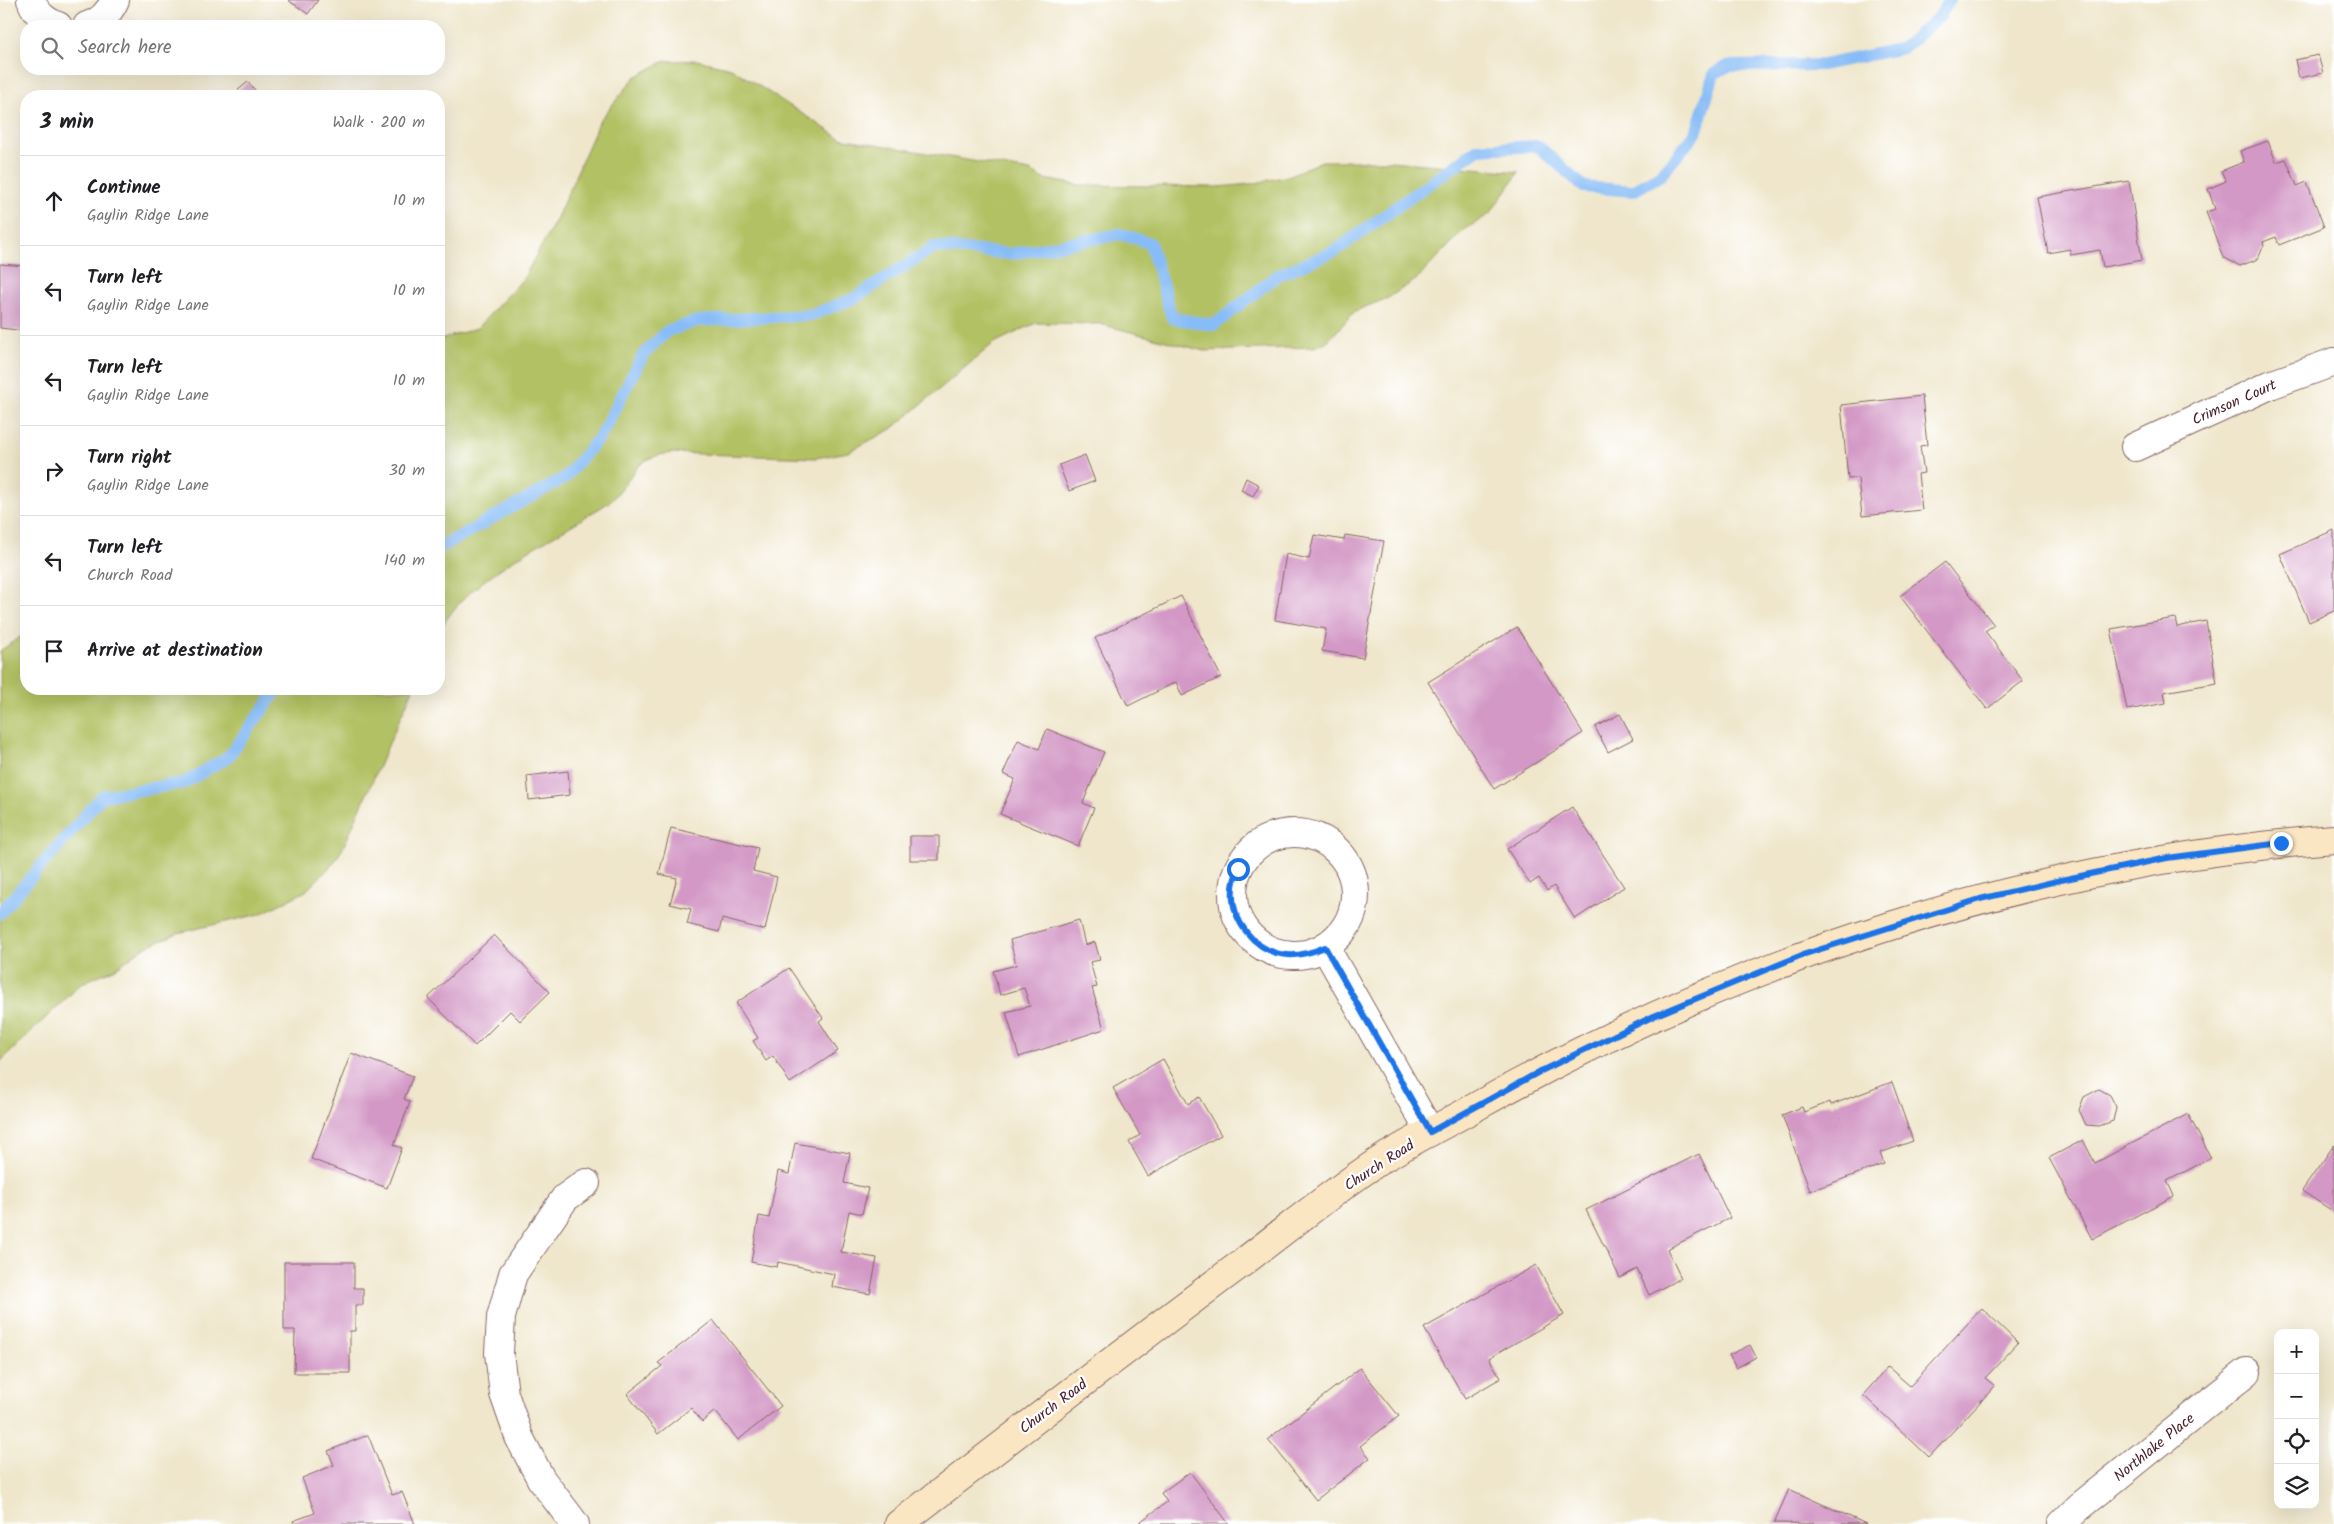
<!DOCTYPE html>
<html lang="en">
<head>
<meta charset="utf-8">
<style>
  :root { --surface:#fff; --page:#f2f2f2; --text:#202124; --muted:#757577; --line:#e0e0e0 }
  body { margin:0; font-family:Kalam,sans-serif; background:var(--page); color:var(--text) }
  .controls { position:absolute; right:15px; bottom:15px; display:grid; overflow:hidden; border-radius:10px; box-shadow:0 5px 20px #0002 }
  .controls button { width:45px; height:45px; display:grid; place-items:center; padding:0; border:0; border-bottom:1px solid var(--line); background:var(--surface); color:var(--text); font:25px sans-serif }
  .stop { position:absolute; width:15px; height:15px; margin:-11px; border:4px solid #1a73e8; border-radius:50%; background:#fff }
  .stop.end { background:#1a73e8; border-color:#fff; box-shadow:0 1px 5px #0008 }
  .list { margin:0; padding:0; list-style:none }
  h2 { display:flex; justify-content:space-between; align-items:center; height:65px; margin:0; padding:0 20px; font-size:21px }
  h2 small { font-size:16px; font-weight:400; color:var(--muted) }
  .list li { display:grid; grid-template-columns:32px 1fr auto; gap:15px; align-items:center; box-sizing:border-box; height:90px; padding:0 20px; border-top:1px solid var(--line) }
  .list b { display:block; font-size:19px; white-space:nowrap }
  .list p { margin:0; font-size:16px; white-space:nowrap; color:var(--muted) }
  .list em { font-size:16px; font-style:normal; color:var(--muted) }
  .icon { flex:none; width:28px; height:28px; fill:none; stroke:currentColor; stroke-width:2; stroke-linecap:round; stroke-linejoin:round }
  .map { position:relative; flex:none; width:2334px; height:1524px; overflow:hidden }
  .search { position:absolute; background:var(--surface); box-shadow:0 5px 20px #0002; left:20px; top:20px; width:425px; height:55px; display:flex; align-items:center; gap:12px; box-sizing:border-box; padding:0 18px; border-radius:20px; color:var(--muted); font-size:19px }
  .panel { position:absolute; background:var(--surface); box-shadow:0 5px 20px #0002; left:20px; top:90px; width:425px; height:605px; border-radius:20px }
  .map>svg:first-child { display:block }
  .green { fill:#b2c163; stroke:#7e7047 }
  .lines { fill:none; stroke-linecap:round; stroke-linejoin:round }
  .stream { stroke:#87bcf6; stroke-width:12 }
  .building { fill:#d398c6 }
  .street-casing { stroke:#846563; stroke-width:30 }
  .secondary-casing { stroke:#846563; stroke-width:30 }
  .street { stroke:#fff; stroke-width:28 }
  .secondary { stroke:#fbe6c4; stroke-width:28 }
  .route { stroke:#1a73e8; stroke-width:6 }
  .labels { text-anchor:middle; stroke-width:4.5; stroke-linejoin:round; paint-order:stroke }
  .street-label { font-size:15px; fill:#4a1f2b; stroke:#fff }
</style>
</head>
<body>
<div class="map">
<svg width="2334" height="1524" viewBox="0 0 2334 1524">
  <rect width="100%" height="100%" fill="#fff"/>
  <filter id="ink" filterUnits="userSpaceOnUse"><feTurbulence type="fractalNoise" baseFrequency=".02" numOctaves="2"/><feDisplacementMap in="SourceGraphic" scale="10" xChannelSelector="R" yChannelSelector="G"/><feConvolveMatrix kernelMatrix="1 2 1 2 8 2 1 2 1" color-interpolation-filters="sRGB"/></filter>
  <filter id="wash" filterUnits="userSpaceOnUse"><feTurbulence type="fractalNoise" baseFrequency=".0096" numOctaves="4" result="noise"/><feDisplacementMap in="SourceGraphic" scale="20" xChannelSelector="R" yChannelSelector="G"/><feGaussianBlur stdDeviation="1.12" result="paint"/><feColorMatrix in="noise" values="0 0 0 0 0 0 0 0 0 0 0 0 0 0 0 0 0 1.4 0 .05"/><feComposite in="paint" operator="in"/></filter>
  <g filter="url(#wash)">
    <rect width="100%" height="100%" fill="#efe6cb"/>
    <g class="green">
      <path d="M697,60L731,68L840,138L1030,171L1044,179L1079,185L1218,187L1251,184L1288,176L1322,161H1390L1519,172L1490,214L1464,230L1417,279L1388,298L1355,311L1328,341L1314,347L1204,351L1100,324L1036,323L994,343L892,429L848,452L816,458L672,453C631,457 635,479 609,502C600,509 587,515 577,522C528,552 468,580 439,631V340L477,328L523,279L556,220L600,120L635,77L665,61Z"/>
      <polygon points="26,633 26,689 413,689 343,848 333,864 306,891 260,914 178,933 145,947 116,968 82,983 0,1062 0,651"/>
    </g>
    <g class="lines">
      <g class="stream">
        <polyline points="439,548 566,477 601,435 643,355 667,331 697,321 811,315 855,298 934,247 1011,254 1120,234 1150,243 1172,318 1214,325 1278,275 1335,251 1478,149 1538,146 1584,187 1633,191 1661,175 1696,133 1714,74 1728,66 1823,65 1903,48 1940,16 1949,0"/>
        <polyline points="0,913 102,796 184,783 228,757 278,689"/>
      </g>
    </g>
    <g id="blocks">
      <g class="building">
        <polygon points="288,0 318,0 308,14"/>
        <polygon points="2318,55 2323,73 2299,78 2295,60"/>
        <polygon points="248,82 260,96 231,96"/>
        <polygon points="2268,141 2276,162 2286,159 2297,186 2307,182 2324,227 2279,245 2276,237 2263,242 2264,245 2258,259 2240,266 2223,257 2206,212 2215,209 2208,189 2226,181 2221,171 2244,162 2240,151"/>
        <polygon points="2129,181 2142,260 2103,267 2100,250 2071,255 2070,249 2048,253 2037,197"/>
        <polygon points="0,264 26,266 26,331 0,328"/>
        <polygon points="1922,396 1927,445 1920,446 1924,473 1918,474 1922,510 1862,516 1858,478 1848,479 1841,405"/>
        <polygon points="1085,455 1095,481 1069,491 1059,465"/>
        <polygon points="1246,478 1259,485 1253,496 1241,490"/>
        <polygon points="2334,530 2334,611 2309,622 2280,554"/>
        <polygon points="1314,535 1344,540 1345,535 1384,541 1363,658 1322,651 1326,629 1275,620 1286,554 1309,559"/>
        <polygon points="1945,562 1994,625 1985,631 2023,681 1987,709 1900,596"/>
        <polygon points="1181,596 1221,677 1182,696 1176,682 1128,706 1095,638"/>
        <polygon points="2175,618 2177,627 2206,621 2217,683 2164,692 2166,703 2127,710 2111,629"/>
        <polygon points="1517,627 1583,733 1494,789 1428,682"/>
        <polygon points="1620,714 1633,739 1608,752 1595,727"/>
        <polygon points="1047,729 1104,752 1083,803 1094,808 1078,846 1000,814 1015,779 1003,774 1018,740 1039,749"/>
        <polygon points="568,771 570,795 529,800 527,776"/>
        <polygon points="1572,807 1624,887 1575,919 1554,886 1547,891 1539,878 1530,884 1507,849"/>
        <polygon points="671,828 758,848 753,871 777,877 765,930 722,919 719,932 687,924 691,909 670,904 677,878 659,874"/>
        <rect x="910" y="836" width="29" height="24"/>
        <polygon points="1079,920 1085,945 1095,942 1100,960 1090,962 1097,987 1092,988 1104,1029 1019,1057 1006,1012 1030,1006 1024,988 1000,995 993,971 1016,965 1010,940"/>
        <polygon points="494,935 550,992 520,1021 510,1011 475,1046 428,998"/>
        <polygon points="789,968 823,1018 819,1021 838,1051 790,1083 773,1056 766,1061 753,1041 758,1038 736,1003"/>
        <polygon points="351,1053 413,1076 404,1099 410,1102 394,1145 402,1148 387,1188 311,1159"/>
        <polygon points="1163,1059 1188,1104 1199,1097 1221,1135 1148,1176 1129,1142 1140,1135 1113,1088"/>
        <polygon points="1892,1082 1913,1141 1880,1153 1884,1164 1810,1191 1782,1115 1802,1107 1804,1112 1830,1102 1831,1105"/>
        <polygon points="2099,1089 2110,1095 2116,1107 2113,1121 2099,1126 2086,1125 2079,1110 2084,1097"/>
        <polygon points="2188,1114 2211,1158 2167,1181 2174,1196 2092,1239 2049,1158 2083,1140 2095,1163"/>
        <polygon points="795,1143 850,1153 844,1183 868,1188 862,1214 849,1211 841,1252 877,1258 870,1294 832,1287 834,1274 778,1262 777,1267 751,1262 759,1216 769,1218 778,1171 789,1174"/>
        <polygon points="2334,1145 2334,1212 2302,1191"/>
        <polygon points="1699,1154 1730,1218 1667,1249 1681,1278 1649,1295 1637,1269 1620,1278 1586,1210"/>
        <polygon points="284,1262 354,1262 354,1288 363,1288 363,1305 355,1305 355,1331 350,1331 350,1373 294,1373 295,1330 284,1330"/>
        <polygon points="1536,1265 1564,1315 1489,1358 1501,1378 1465,1399 1424,1328"/>
        <polygon points="1982,1308 2018,1343 1985,1378 1995,1386 1929,1457 1863,1395 1888,1367 1910,1386"/>
        <polygon points="713,1320 781,1406 738,1440 715,1411 702,1422 691,1408 658,1434 627,1394 662,1366 658,1363"/>
        <polygon points="1750,1345 1756,1357 1736,1368 1729,1355"/>
        <polygon points="1360,1368 1399,1416 1360,1446 1370,1458 1316,1500 1268,1439"/>
        <polygon points="368,1435 392,1495 402,1492 415,1524 294,1524 293,1521 315,1513 302,1478 334,1465 328,1451"/>
        <polygon points="1190,1472 1229,1524 1137,1524 1167,1502 1161,1493"/>
        <polygon points="1789,1489 1866,1524 1774,1523"/>
      </g>
    </g>
  </g>
  <g filter="url(#ink)">
    <use href="#blocks" fill-opacity="0" stroke="#846563" stroke-width="1"/>
    <g class="lines">
      <defs>
        <g id="street">
          <path d="M31,0C36,14 45,21 58,26"/>
          <path d="M87,26C101,22 109,13 115,0"/>
          <polyline points="2135,447 2270,385 2334,362"/>
          <circle cx="1294" cy="894" r="61"/>
          <polyline points="1325,947 1430,1132"/>
          <polyline points="575,1524 541,1479 519,1437 504,1394 499,1353 501,1317 513,1274 565,1198 586,1183"/>
          <polyline points="2062,1524 2078,1508 2247,1372"/>
        </g>
        <path id="secondary" d="M899,1524C1013,1437 1126,1349 1242,1263C1287,1229 1332,1192 1379,1161C1411,1141 1446,1124 1479,1105C1741,958 2033,862 2334,839"/>
      </defs>
      <use href="#street" class="street-casing"/>
      <use href="#secondary" class="secondary-casing"/>
      <use href="#street" class="street"/>
      <use href="#secondary" class="secondary"/>
    </g>
  </g>
  <g class="lines" filter="url(#ink)">
    <path class="route" d="M1238,869C1236,875 1233,882 1233,888C1230,920 1255,953 1288,955C1301,956 1313,952 1325,947L1430,1132L1539,1072L1654,1016L1802,955L1980,899L2061,880L2167,858L2281,843"/>
  </g>
  <g class="labels">
    <g class="street-label">
      <text transform="translate(2234 402) rotate(-24)" y="5">Crimson Court</text>
      <text transform="translate(1379 1165) rotate(-33)" y="5">Church Road</text>
      <text transform="translate(1053 1406) rotate(-37)" y="5">Church Road</text>
      <text transform="translate(2154 1447) rotate(-39)" y="5">Northlake Place</text>
    </g>
  </g>
</svg>
<div class="controls">
<button>+</button>
<button>−</button>
<button><svg class="icon" aria-label="locate" viewBox="0 0 24 24"><circle cx="12" cy="12" r="6"/><path d="M12 2v4M12 18v4M2 12h4M18 12h4"/></svg></button>
<button><svg class="icon" aria-label="layers" viewBox="0 0 24 24"><path d="M12 4l9 5-9 5-9-5zM3 14l9 5 9-5"/></svg></button>
</div>
<div class="stop" style="left:1238px;top:869px"></div>
<div class="stop end" style="left:2281px;top:843px"></div>
<div class="search"><svg class="icon" aria-label="search" viewBox="0 0 24 24"><circle cx="10" cy="10" r="6"/><path d="M15 15l6 6"/></svg>Search here</div>
<section class="panel">
<h2>3 min<small>Walk · 200 m</small></h2>
<ul class="list">
<li><svg class="icon" aria-label="ahead" viewBox="0 0 24 24"><path d="M12 20V5M6 11l6-6 6 6"/></svg><div><b>Continue</b><p>Gaylin Ridge Lane</p></div><em>10 m</em></li>
<li><svg class="icon" aria-label="left" viewBox="0 0 24 24"><path d="M17 20v-9H6M10 6l-5 5 5 5"/></svg><div><b>Turn left</b><p>Gaylin Ridge Lane</p></div><em>10 m</em></li>
<li><svg class="icon" aria-label="left" viewBox="0 0 24 24"><path d="M17 20v-9H6M10 6l-5 5 5 5"/></svg><div><b>Turn left</b><p>Gaylin Ridge Lane</p></div><em>10 m</em></li>
<li><svg class="icon" aria-label="right" viewBox="0 0 24 24"><path d="M7 20v-9h11M14 6l5 5-5 5"/></svg><div><b>Turn right</b><p>Gaylin Ridge Lane</p></div><em>30 m</em></li>
<li><svg class="icon" aria-label="left" viewBox="0 0 24 24"><path d="M17 20v-9H6M10 6l-5 5 5 5"/></svg><div><b>Turn left</b><p>Church Road</p></div><em>140 m</em></li>
<li><svg class="icon" aria-label="arrive" viewBox="0 0 24 24"><path d="M6 21V4h12l-3 4 3 4H6"/></svg><div><b>Arrive at destination</b></div></li>
</ul>
</section>
</div>
</body>
</html>
